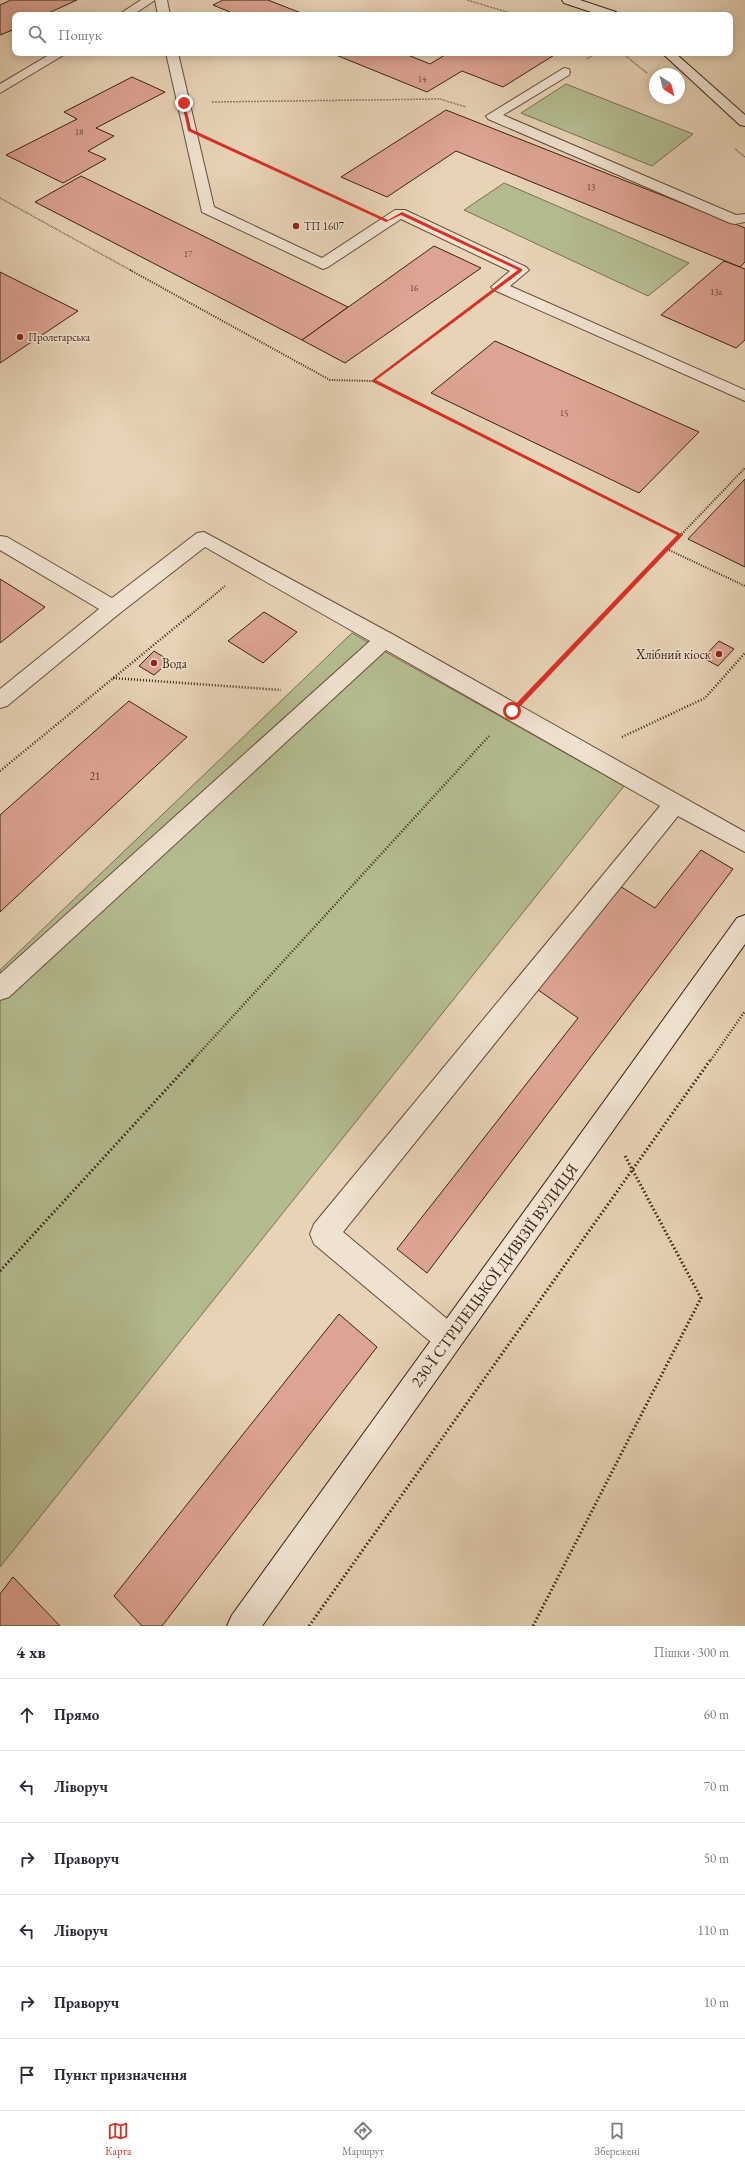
<!DOCTYPE html>
<html lang="uk">
<head>
<meta charset="utf-8">
<style>
  :root { --surface:#fff; --page:#f2f2f3; --text:#2b2b33; --muted:#7c7c81; --line:#e1e1e2; --accent:#d93025 }
  body { margin:0; font-family:"EB Garamond",serif; background:var(--page); color:var(--text) }
  .compass { position:absolute; left:649px; top:68px; width:36px; height:36px; border-radius:50%; background:var(--surface); box-shadow:0 2px 10px #0003; rotate:144deg }
  .stop { position:absolute; width:12px; height:12px; margin:-9px; border:3px solid #d93025; border-radius:50%; background:#fff }
  .stop.end { background:#d93025; border-color:#fff; box-shadow:0 1px 4px #0008 }
  .list { margin:0; padding:0; list-style:none }
  h2 { display:flex; justify-content:space-between; align-items:center; height:52px; margin:0; padding:0 16px; font-size:17px }
  h2 small { font-size:13px; font-weight:400; color:var(--muted) }
  .list li { display:grid; grid-template-columns:26px 1fr auto; gap:12px; align-items:center; box-sizing:border-box; height:72px; padding:0 16px; border-top:1px solid var(--line) }
  .list b { display:block; font-size:15px; white-space:nowrap }
  .list em { font-size:13px; font-style:normal; color:var(--muted) }
  .icon { flex:none; width:22px; height:22px; fill:none; stroke:currentColor; stroke-width:2; stroke-linecap:round; stroke-linejoin:round }
  .map { position:relative; flex:none; width:745px; height:1626px; overflow:hidden }
  .search { position:absolute; background:var(--surface); box-shadow:0 2px 10px #0003; left:12px; right:12px; top:12px; height:44px; display:flex; align-items:center; gap:10px; box-sizing:border-box; padding:0 14px; border-radius:8px; color:var(--muted); font-size:15px }
  .sheet { height:484px; background:var(--surface) }
  nav { display:flex; justify-content:space-around; align-items:center; box-sizing:border-box; height:56px; border-top:1px solid var(--line); background:var(--surface); font-size:11px; color:var(--muted) }
  nav a { display:grid; justify-items:center; gap:2px }
  nav .on { color:var(--accent) }
  .map>svg:first-child { display:block }
  .green { fill:#b4bc8f; stroke:#776f50 }
  .building { fill:#dda493; stroke:#3a2212 }
  .lines { fill:none; stroke-linecap:round; stroke-linejoin:round }
  .lane-casing { stroke:#654e3b; stroke-width:2 }
  .secondary-casing { stroke:#3a2212; stroke-width:2 }
  .path-far3 { stroke:#3a2212; stroke-width:1.5; stroke-dasharray:0.5 1; stroke-linecap:butt }
  .path-far2 { stroke:#3a2212; stroke-width:2; stroke-dasharray:1 1.5; stroke-linecap:butt }
  .path-far1 { stroke:#3a2212; stroke-width:2.5; stroke-dasharray:1 2; stroke-linecap:butt }
  .path { stroke:#3a2212; stroke-width:3; stroke-dasharray:1.5 2.5; stroke-linecap:butt }
  .lane { fill:#efe2d0; fill-rule:evenodd }
  .secondary { fill:#efe2d0; fill-rule:evenodd }
  .route { fill:#d93025 }
  .poi-dot { fill:#8f2418; stroke:#efe2d0; stroke-width:1.5 }
  .labels { text-anchor:middle; stroke-width:3; stroke-linejoin:round; paint-order:stroke }
  .far-number-label { font-size:9px; fill:#634232 }
  .far-poi-label { font-size:11px; fill:#3a2212; stroke:#efe2d0; text-anchor:start }
  .number-label { font-size:11px; fill:#634232 }
  .poi-label { font-size:13px; fill:#3a2212; stroke:#efe2d0; text-anchor:end }
  .near-street-label { font-size:16px; fill:#3a2212; stroke:#efe2d0 }
</style>
</head>
<body>
<div class="map">
<svg width="745" height="1626" viewBox="0 0 745 1626">
  <rect width="100%" height="100%" fill="#e7d3b6"/>
  <filter id="stains"><feTurbulence type="fractalNoise" baseFrequency=".005" numOctaves="4"/><feColorMatrix values="0 0 0 0 .2 0 0 0 0 .09 0 0 0 0 .02 0 0 0 .5 -.17"/></filter>
  <radialGradient id="worn" r=".72"><stop offset=".6" stop-color="#630" stop-opacity="0"/><stop offset="1" stop-color="#630" stop-opacity=".3"/></radialGradient>
  <g class="green">
    <polygon points="566,84 693,134 652,166 521,113"/>
    <polygon points="504,183 689,263 648,296 464,210"/>
    <polygon points="352,633 624,786 0,1567 0,970"/>
  </g>
  <g class="building">
    <polygon points="11,0 77,0 44,15 15,15 15,29 0,35 0,5"/>
    <polygon points="223,0 268,0 306,15 237,15 213,5"/>
    <polygon points="331,53 403,53 430,64 448,53 556,54 503,87 462,71 427,92"/>
    <polygon points="132,77 165,92 96,128 114,136 88,151 106,159 63,183 6,155 77,119 64,112"/>
    <polygon points="446,110 745,228 745,262 740,267 456,151 387,197 341,177"/>
    <polygon points="81,176 348,307 302,340 35,202"/>
    <polygon points="434,246 481,268 345,363 302,340"/>
    <polygon points="724,261 745,269 745,340 736,348 661,315"/>
    <polygon points="0,272 78,311 0,363"/>
    <polygon points="495,341 699,432 639,493 431,393"/>
    <polygon points="745,479 745,567 688,539"/>
    <polygon points="0,579 45,607 0,643"/>
    <polygon points="264,612 297,632 263,663 228,641"/>
    <polygon points="719,641 734,649 718,666 703,658"/>
    <polygon points="154,651 170,661 154,675 139,666"/>
    <polygon points="129,701 187,737 0,912 0,815"/>
    <polygon points="701,850 733,869 427,1273 397,1249 578,1018 534,987 615,883 655,908"/>
    <polygon points="339,1314 377,1347 162,1626 142,1626 114,1596"/>
    <polygon points="13,1577 60,1626 0,1626 0,1594"/>
  </g>
  <g class="lines">
    <defs>
      <g id="lane">
        <polygon points="141,0 155,0 133,15 118,15"/>
        <polygon points="155,0 167,0 170,15 158,15"/>
        <polygon points="52,53 67,53 0,93 0,84"/>
        <polygon points="166,53 178,53 214,207 322,258 395,210 405,210 526,267 529,270 510,286 745,390 745,401 494,290 491,287 510,271 401,219 328,267 323,269 202,212"/>
        <polygon points="564,68 569,69 570,72 569,75 503,115 736,215 745,214 745,222 735,224 730,223 488,119 486,116"/>
        <polygon points="204,532 392,634 745,832 745,852 678,816 343,1232 458,1328 462,1338 458,1348 448,1352 438,1348 314,1244 310,1234 314,1224 660,806 386,650 9,997 0,1000 0,974 370,641 205,547 120,613 7,706 0,708 0,689 99,609 0,550 0,536 7,537 112,598 197,533"/>
      </g>
      <g id="secondary">
        <polygon points="562,0 580,0 616,12 618,15 600,15 564,3"/>
        <polygon points="662,53 675,53 745,115 745,126 740,125"/>
        <polygon points="745,915 745,944 262,1626 227,1626 232,1615 737,918"/>
      </g>
    </defs>
    <use href="#lane" class="lane-casing"/>
    <use href="#secondary" class="secondary-casing"/>
    <g class="path-far3">
      <polyline points="467,0 517,15"/>
      <polyline points="622,53 647,73"/>
      <polyline points="587,59 596,53"/>
      <polyline points="212,102 440,99 466,107"/>
      <polyline points="223,145 357,207"/>
      <polyline points="735,149 745,157"/>
      <polyline points="0,198 132,271"/>
    </g>
    <g class="path-far2">
      <polyline points="130,270 330,380 373,381"/>
      <polyline points="475,305 373,381 681,535"/>
      <polyline points="667,549 745,586"/>
      <polyline points="188,617 225,586"/>
      <polyline points="602,617 745,468"/>
    </g>
    <g class="path-far1">
      <polyline points="113,678 281,690"/>
      <polyline points="534,688 603,616"/>
      <polyline points="622,737 705,698 745,653"/>
      <polyline points="0,771 189,616"/>
      <polyline points="193,1060 489,736"/>
      <polyline points="711,1060 745,1011"/>
    </g>
    <g class="path">
      <polyline points="0,1271 194,1059"/>
      <polyline points="309,1626 711,1059"/>
      <polyline points="533,1626 701,1298 624,1154"/>
    </g>
    <use href="#lane" class="lane"/>
    <use href="#secondary" class="secondary"/>
  </g>
  <polygon class="route" points="184,102 185,103 191,129 388,220 402,212 522,269 522,271 376,380 683,535 514,713 509,711 677,535 371,381 518,270 401,215 386,222 188,131 182,103"/>
  <g class="poi-dot">
    <circle cx="296" cy="226" r="4"/>
    <circle cx="20" cy="337" r="4"/>
    <circle cx="719" cy="654" r="4"/>
    <circle cx="154" cy="663" r="4"/>
  </g>
  <g class="labels">
    <g class="far-number-label">
      <text x="422" y="82">14</text>
      <text x="79" y="135">18</text>
      <text x="591" y="190">13</text>
      <text x="188" y="257">17</text>
      <text x="414" y="291">16</text>
      <text x="716" y="295">13а</text>
      <text x="564" y="416">15</text>
    </g>
    <g class="far-poi-label">
      <text x="304" y="230">ТП 1607</text>
      <text x="28" y="341">Пролетарська</text>
    </g>
    <g class="number-label">
      <text x="95" y="780">21</text>
    </g>
    <g class="poi-label">
      <text x="711" y="659">Хлібний кіоск</text>
      <text x="162" y="668" text-anchor="start">Вода</text>
    </g>
    <g class="near-street-label">
      <text transform="translate(494 1275) rotate(-54)" y="6">230-Ї СТРІЛЕЦЬКОЇ ДИВІЗІЇ ВУЛИЦЯ</text>
    </g>
  </g>
  <rect width="100%" height="100%" filter="url(#stains)"/>
  <rect width="100%" height="100%" fill="url(#worn)"/>
</svg>
<svg class="compass" viewBox="-18 -18 36 36"><path d="M0-13l5 13h-10z" fill="#e53935"/><path d="M0 13l5-13h-10z" fill="#7c7c81"/></svg>
<div class="stop" style="left:512px;top:711px"></div>
<div class="stop end" style="left:184px;top:103px"></div>
<div class="search"><svg class="icon" aria-label="search" viewBox="0 0 24 24"><circle cx="10" cy="10" r="6"/><path d="M15 15l6 6"/></svg>Пошук</div>
</div>
<section class="sheet">
<h2>4 хв<small>Пішки · 300 m</small></h2>
<ul class="list">
<li><svg class="icon" aria-label="ahead" viewBox="0 0 24 24"><path d="M12 20V5M6 11l6-6 6 6"/></svg><div><b>Прямо</b></div><em>60 m</em></li>
<li><svg class="icon" aria-label="left" viewBox="0 0 24 24"><path d="M17 20v-9H6M10 6l-5 5 5 5"/></svg><div><b>Ліворуч</b></div><em>70 m</em></li>
<li><svg class="icon" aria-label="right" viewBox="0 0 24 24"><path d="M7 20v-9h11M14 6l5 5-5 5"/></svg><div><b>Праворуч</b></div><em>50 m</em></li>
<li><svg class="icon" aria-label="left" viewBox="0 0 24 24"><path d="M17 20v-9H6M10 6l-5 5 5 5"/></svg><div><b>Ліворуч</b></div><em>110 m</em></li>
<li><svg class="icon" aria-label="right" viewBox="0 0 24 24"><path d="M7 20v-9h11M14 6l5 5-5 5"/></svg><div><b>Праворуч</b></div><em>10 m</em></li>
<li><svg class="icon" aria-label="arrive" viewBox="0 0 24 24"><path d="M6 21V4h12l-3 4 3 4H6"/></svg><div><b>Пункт призначення</b></div></li>
</ul>
</section>
<nav>
<a class="on"><svg class="icon" aria-label="map" viewBox="0 0 24 24"><path d="M3 6l6-2 6 2 6-2v14l-6 2-6-2-6 2zM9 4v14M15 6v14"/></svg>Карта</a>
<a><svg class="icon" aria-label="directions" viewBox="0 0 24 24"><path d="M12 3l9 9-9 9-9-9zM9 14v-3h6M13 9l2 2-2 2"/></svg>Маршрут</a>
<a><svg class="icon" aria-label="saved" viewBox="0 0 24 24"><path d="M7 4h10v16l-5-4-5 4z"/></svg>Збережені</a>
</nav>
</body>
</html>
